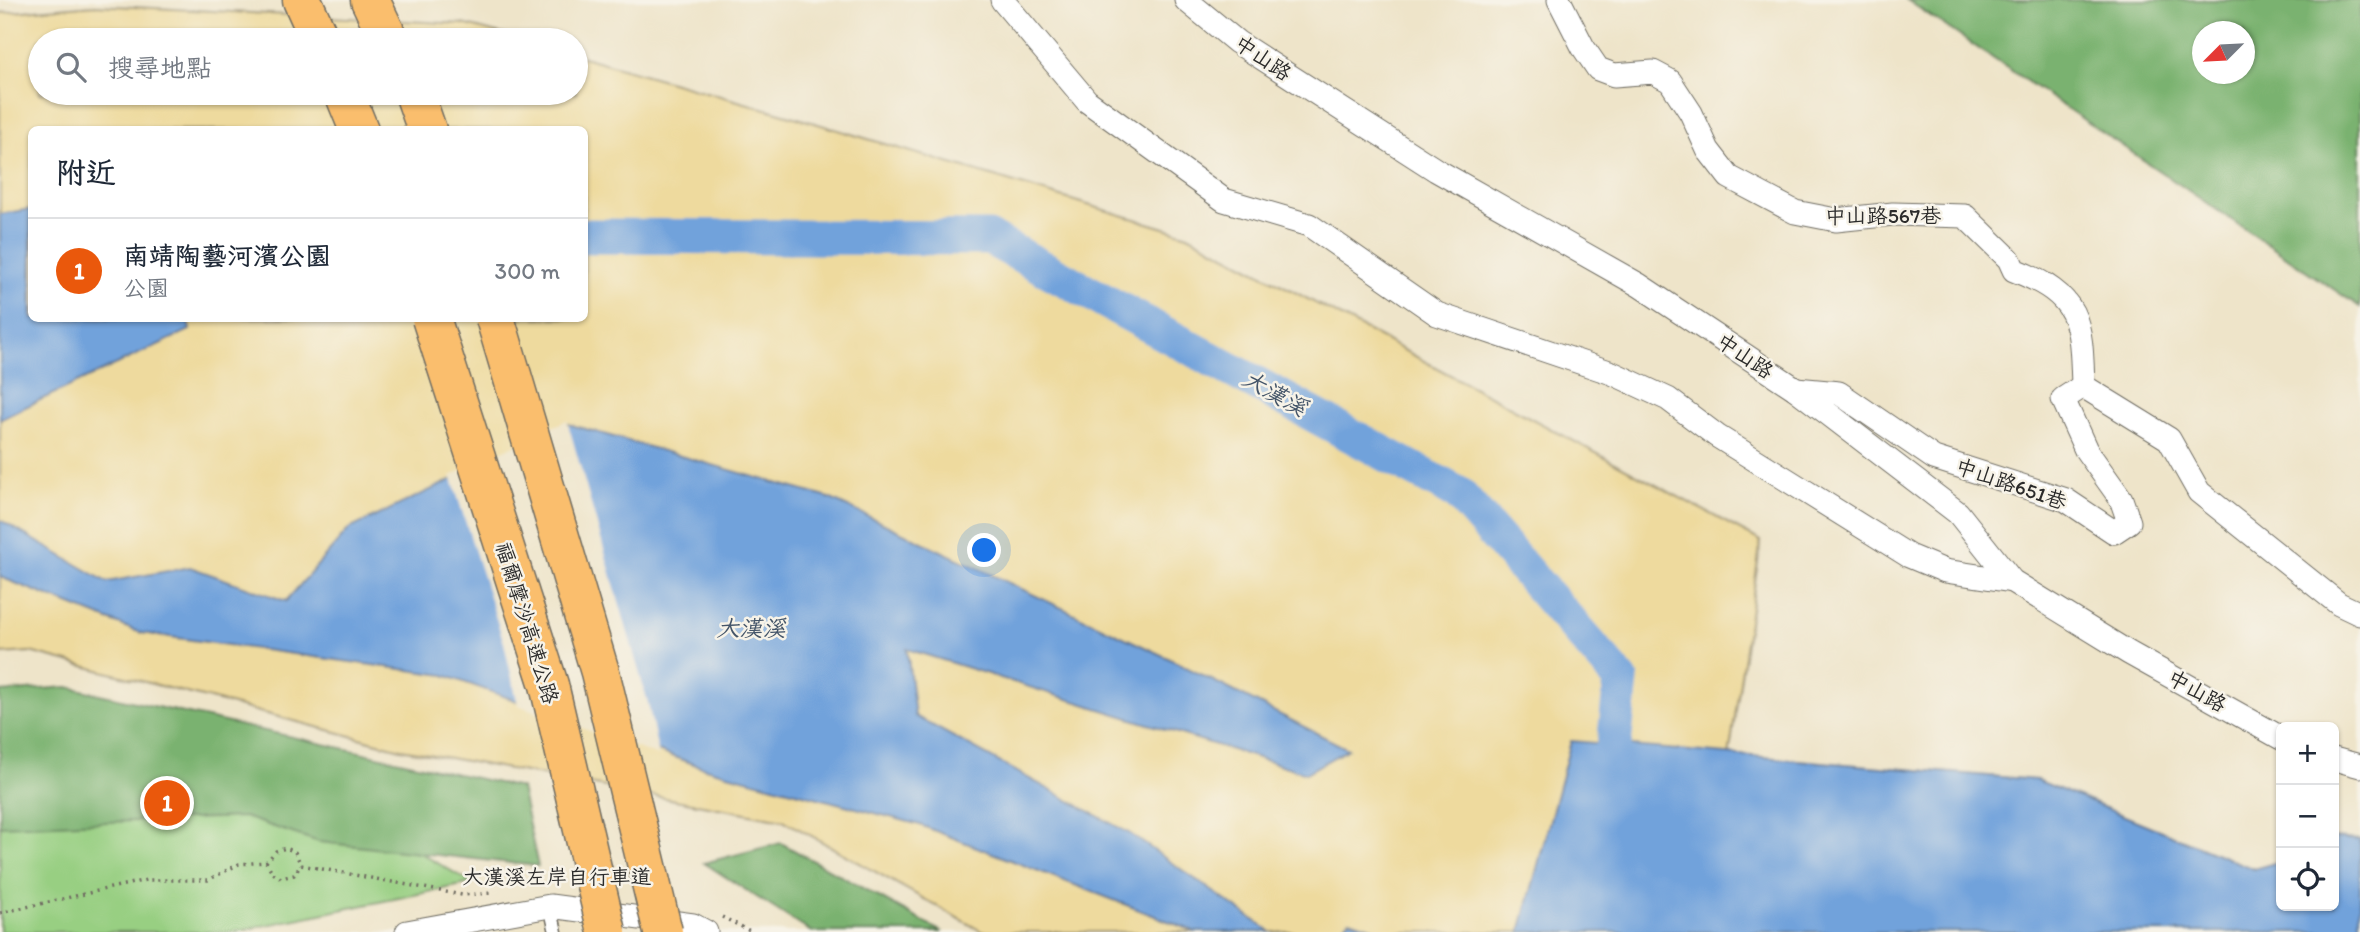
<!DOCTYPE html>
<html lang="zh-TW">
<head>
<meta charset="utf-8">
<style>
  :root { --surface:#fff; --page:#f6f6f7; --text:#1f2937; --muted:#747a83; --line:#e0e1e3; --accent:#ea580c }
  body { margin:0; font-family:Itim,"LXGW WenKai TC",sans-serif; background:var(--page); color:var(--text) }
  .controls { position:absolute; right:21px; bottom:21px; display:grid; overflow:hidden; border-radius:10px; box-shadow:0 2px 5px #0004 }
  .controls button { width:63px; height:63px; display:grid; place-items:center; padding:0; border:0; border-bottom:2px solid var(--line); background:var(--surface); color:var(--text); font:35px sans-serif }
  .compass { position:absolute; left:2192px; top:21px; width:63px; height:63px; border-radius:50%; background:var(--surface); box-shadow:0 2px 5px #0004; rotate:246deg }
  .you { position:absolute; left:985px; top:551px; width:24px; height:24px; margin:-18px; border:5px solid #fff; border-radius:50%; background:#1a73e8; box-shadow:0 0 0 10px #1a73e833 }
  .badge { display:grid; place-items:center; width:46px; height:46px; border-radius:50%; background:var(--accent); color:#fff; font-size:23px; font-weight:700 }
  .pin { position:absolute; translate:-50% -50%; border:4px solid #fff; box-shadow:0 2px 7px #0006 }
  .list { margin:0; padding:0; list-style:none }
  h2 { display:flex; justify-content:space-between; align-items:center; height:91px; margin:0; padding:0 28px; font-size:30px }
  h2 small { font-size:23px; font-weight:400; color:var(--muted) }
  .list li { display:grid; grid-template-columns:46px 1fr auto; gap:21px; align-items:center; box-sizing:border-box; height:105px; padding:0 28px; border-top:2px solid var(--line) }
  .list b { display:block; font-size:26px; white-space:nowrap }
  .list p { margin:0; font-size:23px; white-space:nowrap; color:var(--muted) }
  .list em { font-size:23px; font-style:normal; color:var(--muted) }
  .icon { flex:none; width:38px; height:38px; fill:none; stroke:currentColor; stroke-width:2; stroke-linecap:round; stroke-linejoin:round }
  .map { position:relative; flex:none; width:2360px; height:932px; overflow:hidden }
  .search { position:absolute; background:var(--surface); box-shadow:0 2px 5px #0004; left:28px; top:28px; width:560px; height:77px; display:flex; align-items:center; gap:18px; box-sizing:border-box; padding:0 24px; border-radius:38px; color:var(--muted); font-size:26px }
  .panel { position:absolute; background:var(--surface); box-shadow:0 2px 5px #0004; left:28px; top:126px; width:560px; height:196px; border-radius:10px }
  .map>svg:first-child { display:block }
  .green { fill:#98cf82; stroke:#627d56; stroke-width:2 }
  .forest { fill:#7ab270; stroke:#526e4e; stroke-width:2; fill-rule:evenodd }
  .sand { fill:#eeda9e; stroke:#8c8264; stroke-width:2; fill-rule:evenodd }
  .water { fill:#71a2db; stroke:#4e6683; stroke-width:2 }
  .pier { fill:#eee4c9 }
  .lines { fill:none; stroke-linecap:round; stroke-linejoin:round }
  .river { stroke:#71a2db; stroke-width:35 }
  .service-casing { stroke:#6f6c62; stroke-width:15 }
  .minor-casing { stroke:#6f6c62; stroke-width:25 }
  .motorway-casing { stroke:#6f6c62; stroke-width:41 }
  .path { stroke:#6f6c62; stroke-width:3.5; stroke-dasharray:2 5; stroke-linecap:butt }
  .service { stroke:#fff; stroke-width:12 }
  .minor { stroke:#fff; stroke-width:23 }
  .motorway { stroke:#fabe6d; stroke-width:38 }
  .motorway-bridge-casing { stroke:#6f6c62; stroke-width:41; stroke-linecap:butt }
  .motorway-bridge { stroke:#fabe6d; stroke-width:38 }
  .labels { text-anchor:middle; stroke-width:5; stroke-linejoin:round; paint-order:stroke }
  .street-label { font-size:21px; fill:#2b2b2b; stroke:#f7f3e8 }
  .water-label { font-size:23px; font-style:italic; fill:#445569; stroke:#f7f3e8 }
</style>
</head>
<body>
<div class="map">
<svg width="2360" height="932" viewBox="0 0 2360 932">
  <rect width="100%" height="100%" fill="#f7f3e8"/>
  <filter id="ink" filterUnits="userSpaceOnUse"><feTurbulence type="fractalNoise" baseFrequency=".0143" numOctaves="2"/><feDisplacementMap in="SourceGraphic" scale="14" xChannelSelector="R" yChannelSelector="G"/><feConvolveMatrix kernelMatrix="1 2 1 2 8 2 1 2 1" color-interpolation-filters="sRGB"/></filter>
  <filter id="wash" filterUnits="userSpaceOnUse"><feTurbulence type="fractalNoise" baseFrequency=".00686" numOctaves="4" result="noise"/><feDisplacementMap in="SourceGraphic" scale="28" xChannelSelector="R" yChannelSelector="G"/><feGaussianBlur stdDeviation="1.57" result="paint"/><feColorMatrix in="noise" values="0 0 0 0 0 0 0 0 0 0 0 0 0 0 0 0 0 1.4 0 .05"/><feComposite in="paint" operator="in"/></filter>
  <g filter="url(#wash)">
    <rect width="100%" height="100%" fill="#eee4c9"/>
    <polygon class="green" points="174,710 472,883 233,932 0,932 0,723"/>
    <g class="forest">
      <path d="M1907,0H2360V307ZM2202,32H2244V74H2202Z"/>
      <polygon points="68,687 521,788 538,866 319,842 244,817 0,826 0,692"/>
      <polygon points="781,843 942,932 811,932 704,863"/>
    </g>
    <path class="sand" d="M95,5L463,24L523,40H40V93H576V55L798,118L1188,235L1761,541L1703,932H983L783,820L401,749L30,652L0,654V13ZM32,130H584V318H32Z"/>
    <g class="water">
      <polygon points="31,209 32,318 188,319 190,330 0,419 0,214"/>
      <polygon points="568,424 829,498 1168,658 1348,749 1306,773 907,649 915,716 1129,833 1271,932 1196,932 920,825 705,768 444,675 141,633 0,577 0,520 107,582 190,567 286,601 349,529"/>
      <polygon points="1571,741 2037,780 2254,869 2281,861 2281,906 2334,906 2334,838 2360,840 2360,932 1520,932"/>
      <polygon points="1350,920 1385,932 1338,932"/>
    </g>
    <polygon class="pier" points="567,420 648,703 659,756 518,705 504,643 451,476"/>
    <g class="lines">
      <polyline class="river" points="584,236 989,238 1459,494 1621,680 1609,792"/>
    </g>
  </g>
  <g filter="url(#ink)">
    <g class="lines">
      <defs>
        <polyline id="service" points="550,906 556,932"/>
        <g id="minor">
          <polyline points="1002,0 1087,101 1224,200 1309,225 1437,314 1612,373 1668,399 1717,436 1909,556 1945,571 2012,581"/>
          <polyline points="1186,0 1237,42 1436,170 1639,285 1796,389 1958,513 2012,581 2129,653 2281,738"/>
          <path d="M1559,0L1583,47L1598,69L1614,75L1653,72L1670,81L1691,113L1708,150L1729,177L1795,212L1836,220L1893,214L1965,216L2009,259L2014,270C2081,296 2081,321 2083,386"/>
          <polyline points="1796,389 1839,393 1934,458 2066,500 2114,532 2129,522 2121,499 2086,450 2063,399 2083,386 2169,439 2199,492 2339,604 2360,614"/>
          <polyline points="2334,759 2360,766"/>
          <polyline points="407,932 550,906 693,925 706,932"/>
        </g>
        <g id="motorway">
          <polyline points="302,0 320,40"/>
          <polyline points="370,0 389,40"/>
          <polyline points="344,93 359,130"/>
          <polyline points="414,93 427,130"/>
        </g>
      </defs>
      <use href="#service" class="service-casing"/>
      <use href="#minor" class="minor-casing"/>
      <use href="#motorway" class="motorway-casing"/>
      <g class="path">
        <polyline points="266,862 276,851 286,848 295,852 301,865"/>
        <polyline points="0,913 146,880 208,880 239,864 266,862 273,873 281,878 294,875 301,865 462,895 493,893"/>
        <polyline points="722,917 752,932"/>
      </g>
      <use href="#service" class="service"/>
      <use href="#minor" class="minor"/>
      <use href="#motorway" class="motorway"/>
      <defs>
        <g id="motorway-bridge">
          <polyline points="431,318 549,685 607,932"/>
          <polyline points="495,318 600,672 663,932"/>
        </g>
      </defs>
      <use href="#motorway-bridge" class="motorway-bridge-casing"/>
      <use href="#motorway-bridge" class="motorway-bridge"/>
    </g>
  </g>
  <g class="labels">
    <g class="street-label">
      <text transform="translate(1263 58) rotate(34)" y="7">中山路</text>
      <text x="1883" y="223">中山路567巷</text>
      <text transform="translate(1745 356) rotate(34)" y="7">中山路</text>
      <text transform="translate(2011 484) rotate(19)" y="7">中山路651巷</text>
      <text transform="translate(527 623) rotate(73)" y="7">福爾摩沙高速公路</text>
      <text transform="translate(2197 691) rotate(29)" y="7">中山路</text>
      <text x="557" y="884">大漢溪左岸自行車道</text>
    </g>
    <g class="water-label">
      <text transform="translate(1275 393) rotate(29)" y="8">大漢溪</text>
      <text x="751" y="636">大漢溪</text>
    </g>
  </g>
</svg>
<div class="controls">
<button>+</button>
<button>−</button>
<button><svg class="icon" aria-label="locate" viewBox="0 0 24 24"><circle cx="12" cy="12" r="6"/><path d="M12 2v4M12 18v4M2 12h4M18 12h4"/></svg></button>
</div>
<svg class="compass" viewBox="-18 -18 36 36"><path d="M0-13l5 13h-10z" fill="#e53935"/><path d="M0 13l5-13h-10z" fill="#747a83"/></svg>
<div class="you"></div>
<div class="pin badge" style="left:167px;top:803px">1</div>
<div class="search"><svg class="icon" aria-label="search" viewBox="0 0 24 24"><circle cx="10" cy="10" r="6"/><path d="M15 15l6 6"/></svg>搜尋地點</div>
<section class="panel">
<h2>附近<small></small></h2>
<ul class="list">
<li><span class="badge">1</span><div><b>南靖陶藝河濱公園</b><p>公園</p></div><em>300 m</em></li>
</ul>
</section>
</div>
</body>
</html>
